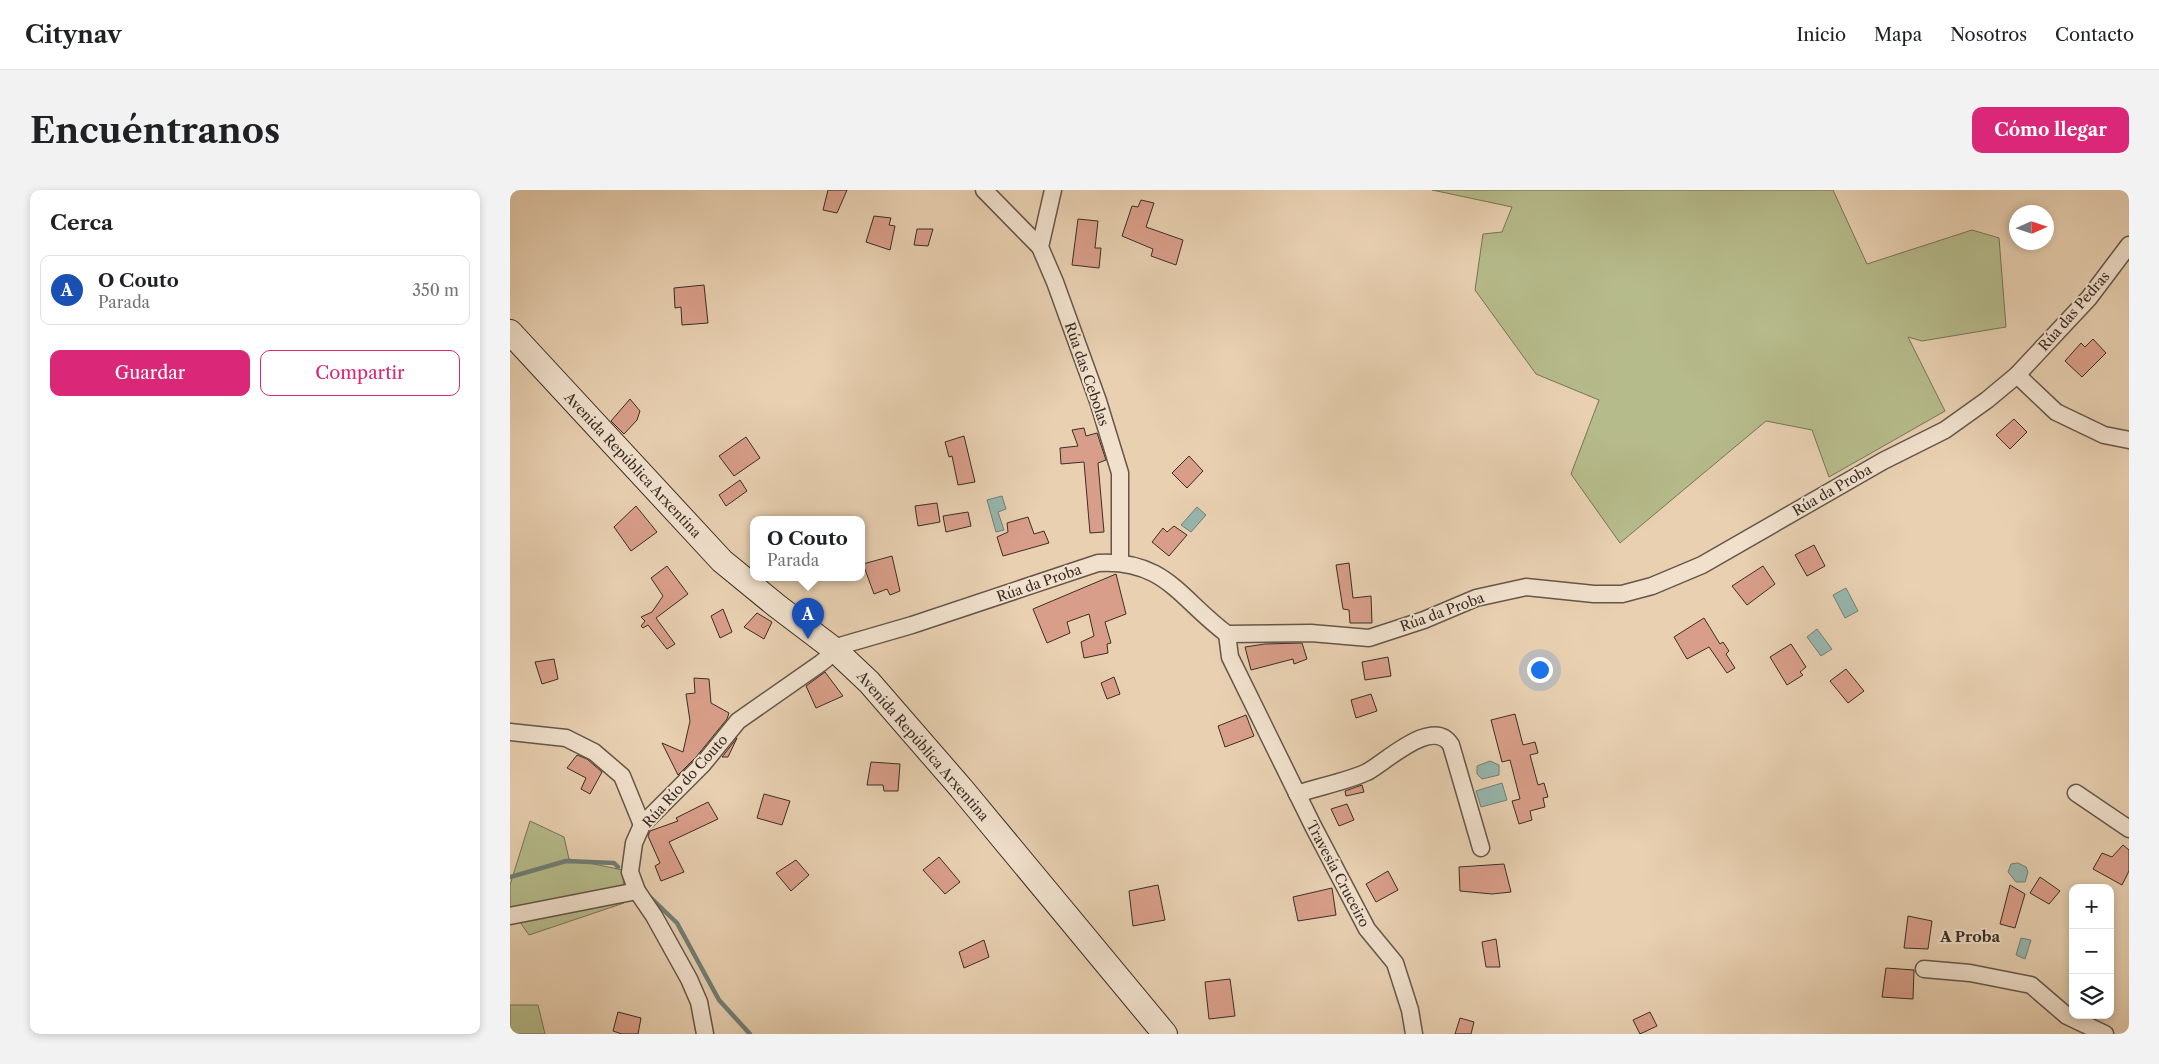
<!DOCTYPE html>
<html lang="es">
<head>
<meta charset="utf-8">
<style>
  :root { --surface:#fff; --page:#f2f2f2; --text:#202124; --muted:#757577; --line:#e0e0e0; --accent:#db2777 }
  body { margin:0; font-family:"Libre Caslon Text",serif; background:var(--page); color:var(--text) }
  .controls { position:absolute; right:15px; bottom:15px; display:grid; overflow:hidden; border-radius:10px; box-shadow:0 2px 8px #0003 }
  .controls button { width:45px; height:45px; display:grid; place-items:center; padding:0; border:0; border-bottom:1px solid var(--line); background:var(--surface); color:var(--text); font:25px sans-serif }
  .compass { position:absolute; left:1499px; top:15px; width:45px; height:45px; border-radius:50%; background:var(--surface); box-shadow:0 2px 8px #0003; rotate:87deg }
  .you { position:absolute; left:1029px; top:479px; width:18px; height:18px; margin:-12px; border:4px solid #fff; border-radius:50%; background:#1a73e8; box-shadow:0 0 0 8px #1a73e833 }
  .badge { display:grid; place-items:center; width:32px; height:32px; border-radius:50%; background:var(--accent); color:#fff; font-size:16px; font-weight:700 }
  .pin { position:absolute; translate:-50% -41px; filter:drop-shadow(0 1px 2px #0008) }
  .pin::after { content:''; position:absolute; top:26px; width:18px; height:15px; background:inherit; clip-path:polygon(0 0,100% 0,50% 100%) }
  .popup { position:absolute; left:240px; top:326px; width:115px; height:65px; box-sizing:border-box; display:grid; place-content:center; border-radius:10px; background:var(--surface); filter:drop-shadow(0 1px 4px #0005); font-size:16px; white-space:nowrap; color:var(--muted) }
  .popup b { font-size:19px; color:var(--text) }
  .popup::after { content:''; position:absolute; left:50%; top:100%; margin-left:-10px; border:10px solid transparent; border-top-color:var(--surface) }
  .list { margin:0; padding:0; list-style:none }
  h2 { display:flex; justify-content:space-between; align-items:center; height:65px; margin:0; padding:0 20px; font-size:21px }
  h2 small { font-size:16px; font-weight:400; color:var(--muted) }
  .list li { display:grid; grid-template-columns:32px 1fr auto; gap:15px; align-items:center; box-sizing:border-box; height:70px; margin:0 10px 10px; padding:0 10px; border:1px solid var(--line); border-radius:10px }
  .list b { display:block; font-size:19px; white-space:nowrap }
  .list p { margin:0; font-size:16px; white-space:nowrap; color:var(--muted) }
  .list em { font-size:16px; font-style:normal; color:var(--muted) }
  .actions { display:flex; gap:10px; padding:15px 20px }
  .actions a { flex:1; padding:11px 0; border:1px solid var(--accent); border-radius:10px; text-align:center; font-size:18px; color:var(--accent) }
  .actions .main { background:var(--accent); color:#fff }
  .icon { flex:none; width:28px; height:28px; fill:none; stroke:currentColor; stroke-width:2; stroke-linecap:round; stroke-linejoin:round }
  .map { position:relative; flex:none; width:1619px; height:844px; overflow:hidden; border-radius:10px }
  header { display:flex; align-items:center; gap:30px; box-sizing:border-box; height:70px; padding:0 25px; background:var(--surface); border-bottom:1px solid var(--line) }
  header strong { font-size:24px }
  nav { display:flex; gap:28px; margin-inline-start:auto; font-size:18px }
  .intro { display:flex; align-items:center; justify-content:space-between; box-sizing:border-box; height:120px; padding:0 30px }
  h1 { margin:0; font-size:35px }
  .button { padding:12px 22px; border-radius:10px; background:var(--accent); color:#fff; font-size:18px; font-weight:700 }
  main { display:flex; gap:30px; padding:0 30px }
  aside { flex:1; background:var(--surface); border-radius:10px; box-shadow:0 2px 8px #0003 }
  .map>svg:first-child { display:block }
  .green { fill:#b6bb8b; stroke:#787458 }
  .water { fill:#97b6ad; stroke:#727f77 }
  .lines { fill:none; stroke-linecap:round; stroke-linejoin:round }
  .stream { stroke:#727f77; stroke-width:4.5 }
  .building { fill:#d99e89; stroke:#3b2d26 }
  .minor-casing { stroke:#665649; stroke-width:19 }
  .secondary-casing { stroke:#3b2d26; stroke-width:26 }
  .minor { stroke:#f0e0cc; stroke-width:16 }
  .secondary { stroke:#f0e0cc; stroke-width:24 }
  .labels { text-anchor:middle; stroke-width:4; stroke-linejoin:round; paint-order:stroke }
  .street-label { font-size:14px; fill:#3b2d26; stroke:#f0e0cc }
  .neighbourhood-label { font-size:15px; font-weight:bold; fill:#3b2d26; stroke:#f0e0cc }
</style>
</head>
<body>
<header>
<strong>Citynav</strong>
<nav><a>Inicio</a><a>Mapa</a><a>Nosotros</a><a>Contacto</a></nav>
</header>
<div class="intro"><h1>Encuéntranos</h1><a class="button">Cómo llegar</a></div>
<main>
<aside>
<h2>Cerca<small></small></h2>
<ul class="list">
<li><span class="badge" style="background:#1a4fb4">A</span><div><b>O Couto</b><p>Parada</p></div><em>350 m</em></li>
</ul>
<div class="actions"><a class="main">Guardar</a><a>Compartir</a></div>
</aside>
<div class="map">
<svg width="1619" height="844" viewBox="0 0 1619 844">
  <rect width="100%" height="100%" fill="#e8d0b1"/>
  <filter id="stains"><feTurbulence type="fractalNoise" baseFrequency=".004" numOctaves="4"/><feColorMatrix values="0 0 0 0 .2 0 0 0 0 .09 0 0 0 0 .02 0 0 0 .5 -.17"/></filter>
  <radialGradient id="worn" r=".72"><stop offset=".6" stop-color="#630" stop-opacity="0"/><stop offset="1" stop-color="#630" stop-opacity=".3"/></radialGradient>
  <g class="green">
    <polygon points="922,0 1323,0 1357,74 1462,40 1489,48 1496,137 1412,151 1398,147 1435,221 1319,287 1302,240 1256,231 1110,353 1061,284 1089,210 1026,184 965,100 973,44 992,42 1002,17"/>
    <polygon points="20,631 54,647 59,669 113,680 114,713 19,745 0,718 0,695"/>
    <polygon points="0,815 28,815 35,844 0,844"/>
  </g>
  <g class="water">
    <polygon points="492,306 496,319 488,322 494,340 486,342 477,310"/>
    <polygon points="687,317 696,325 681,342 671,335"/>
    <polygon points="1336,398 1348,421 1335,428 1323,405"/>
    <polygon points="1307,439 1322,459 1311,466 1297,447"/>
    <polygon points="980,571 989,575 989,585 972,589 967,584 967,576"/>
    <polygon points="992,593 997,610 971,617 966,601"/>
    <polygon points="1508,673 1516,677 1518,682 1515,692 1506,692 1498,682 1501,674"/>
    <polygon points="1511,748 1521,750 1515,769 1506,765"/>
  </g>
  <g class="lines">
    <g class="stream">
      <polyline points="0,687 56,671 104,673 108,677"/>
      <polyline points="140,707 167,733 209,810 240,844"/>
    </g>
  </g>
  <g class="building">
    <polygon points="318,0 337,0 327,23 313,20"/>
    <polygon points="631,10 644,13 636,37 673,50 666,75 641,66 643,59 612,46 622,16 628,17"/>
    <polygon points="364,26 381,28 379,35 385,36 380,60 356,52"/>
    <polygon points="568,29 588,31 585,58 591,58 589,78 562,75"/>
    <polygon points="407,39 423,39 418,56 404,55"/>
    <polygon points="194,95 198,133 172,135 171,117 165,118 164,98"/>
    <polygon points="1583,149 1596,163 1572,187 1555,171 1571,153 1575,157"/>
    <polygon points="120,209 130,221 127,230 114,244 101,231"/>
    <polygon points="1504,229 1517,242 1500,259 1486,245"/>
    <polygon points="574,238 576,246 587,243 596,270 588,273 594,342 580,343 574,272 551,274 550,258 568,256 562,240"/>
    <polygon points="454,246 465,292 448,295 442,266 439,267 435,252"/>
    <polygon points="236,247 250,268 224,286 209,266"/>
    <polygon points="679,266 693,281 677,298 662,283"/>
    <polygon points="230,290 237,301 216,316 209,305"/>
    <polygon points="427,313 430,332 408,336 405,316"/>
    <polygon points="126,316 147,342 121,361 104,337"/>
    <polygon points="458,322 461,336 436,342 433,326"/>
    <polygon points="518,327 524,344 534,341 539,353 493,366 487,347 498,342 497,333"/>
    <polygon points="664,336 677,345 659,366 642,352 653,338 657,342"/>
    <polygon points="1304,355 1315,376 1297,386 1285,365"/>
    <polygon points="382,366 390,401 380,405 377,399 364,404 353,374"/>
    <polygon points="839,373 843,408 861,406 862,433 840,433 839,420 833,419 826,375"/>
    <polygon points="157,376 178,404 146,428 165,454 157,459 138,435 133,438 131,436 135,431 131,427 142,422 153,406 141,388"/>
    <polygon points="1253,376 1265,394 1237,415 1222,396"/>
    <polygon points="606,384 616,424 595,432 601,453 597,454 598,463 574,468 571,452 584,446 579,424 557,432 560,443 537,453 523,419"/>
    <polygon points="213,419 222,442 210,448 201,426"/>
    <polygon points="247,423 262,432 254,449 234,437"/>
    <polygon points="1194,428 1210,454 1213,452 1219,461 1216,464 1225,478 1217,483 1199,457 1177,469 1164,447"/>
    <polygon points="792,453 797,469 784,474 783,469 741,480 735,457 755,454"/>
    <polygon points="1281,454 1296,477 1290,482 1293,485 1277,495 1260,467"/>
    <polygon points="878,467 881,486 855,490 852,472"/>
    <polygon points="44,469 48,489 32,494 25,472"/>
    <polygon points="1336,479 1354,501 1338,513 1320,491"/>
    <polygon points="315,482 333,506 306,518 296,496"/>
    <polygon points="604,487 610,504 597,509 591,493"/>
    <polygon points="184,488 199,489 201,513 219,523 217,529 186,567 168,585 152,553 173,562 180,531 176,504 185,503"/>
    <polygon points="861,504 867,521 846,528 841,510"/>
    <polygon points="1005,524 1013,555 1025,552 1028,563 1020,565 1028,595 1034,593 1038,607 1033,608 1035,617 1020,621 1022,630 1009,634 1002,611 1010,609 1000,570 992,572 981,530"/>
    <polygon points="736,525 744,546 715,557 708,536"/>
    <polygon points="227,548 218,567 212,567"/>
    <polygon points="67,565 77,569 92,582 80,604 71,599 76,588 57,578"/>
    <polygon points="361,572 390,574 388,601 374,601 373,595 357,595"/>
    <polygon points="852,595 854,602 836,606 835,601"/>
    <polygon points="254,604 280,611 272,635 247,628"/>
    <polygon points="198,612 208,629 159,652 174,682 151,691 145,676 150,673 138,646 140,641 168,631 166,628"/>
    <polygon points="837,614 844,630 829,636 821,619"/>
    <polygon points="1613,655 1619,660 1619,681 1612,695 1583,679 1592,663 1602,667"/>
    <polygon points="429,667 450,692 435,704 413,680"/>
    <polygon points="286,670 299,685 281,701 266,683"/>
    <polygon points="994,674 1001,702 982,704 950,701 949,677"/>
    <polygon points="878,681 888,700 866,712 856,694"/>
    <polygon points="1530,687 1550,701 1539,714 1520,703"/>
    <polygon points="648,695 655,730 623,736 619,701"/>
    <polygon points="1500,695 1515,704 1505,738 1490,734"/>
    <polygon points="822,698 826,725 788,731 783,707"/>
    <polygon points="1398,726 1422,731 1418,759 1394,758"/>
    <polygon points="986,749 990,777 976,777 972,752"/>
    <polygon points="474,750 479,767 454,778 449,762"/>
    <polygon points="1376,778 1404,780 1403,809 1372,807"/>
    <polygon points="720,789 725,826 699,829 695,792"/>
    <polygon points="108,822 131,828 128,844 112,844 103,841"/>
    <polygon points="1140,822 1147,836 1130,844 1123,830"/>
    <polygon points="950,828 964,832 961,844 945,844"/>
  </g>
  <g class="lines">
    <defs>
      <g id="minor">
        <polyline points="474,0 530,57"/>
        <polyline points="543,0 530,57 545,92 588,211 610,283 610,372"/>
        <polyline points="1507,185 1579,108 1619,55"/>
        <polyline points="717,444 720,467 803,636 857,739 885,773 900,820 904,844"/>
        <polyline points="0,542 56,548 84,562 112,586 132,635"/>
        <polyline points="1566,603 1619,639"/>
        <path d="M787,604C808,597 838,591 857,582C876,572 923,526 941,555L971,658"/>
        <polyline points="0,726 127,701"/>
        <polyline points="1414,779 1460,783 1521,795 1557,826 1595,844"/>
        <path d="M195,844L189,812L179,789L144,726L127,701L120,682L124,653L132,635L193,574L228,531L311,473L333,455L402,435L588,373C655,369 670,409 717,444L801,443L859,448L914,430L966,408L1016,397L1084,404H1112L1142,396L1192,375L1373,271L1435,240L1477,210L1507,185L1546,222L1594,245L1619,250"/>
      </g>
      <polyline id="secondary" points="0,142 212,371 267,416 325,460 359,492 451,598 655,844"/>
    </defs>
    <use href="#minor" class="minor-casing"/>
    <use href="#secondary" class="secondary-casing"/>
    <use href="#minor" class="minor"/>
    <use href="#secondary" class="secondary"/>
  </g>
  <g class="labels">
    <g class="street-label">
      <text transform="translate(1564 121) rotate(-49)" y="5">Rúa das Pedras</text>
      <text transform="translate(577 184) rotate(71)" y="5">Rúa das Cebolas</text>
      <text transform="translate(123 275) rotate(47)" y="5">Avenida República Arxentina</text>
      <text transform="translate(1322 300) rotate(-30)" y="5">Rúa da Proba</text>
      <text transform="translate(529 393) rotate(-19)" y="5">Rúa da Proba</text>
      <text transform="translate(932 422) rotate(-20)" y="5">Rúa da Proba</text>
      <text transform="translate(413 556) rotate(49)" y="5">Avenida República Arxentina</text>
      <text transform="translate(175 591) rotate(-48)" y="5">Rúa Río do Couto</text>
      <text transform="translate(828 684) rotate(62)" y="5">Travesía Cruceiro</text>
    </g>
    <g class="neighbourhood-label">
      <text x="1460" y="752">A Proba</text>
    </g>
  </g>
  <rect width="100%" height="100%" filter="url(#stains)"/>
  <rect width="100%" height="100%" fill="url(#worn)"/>
</svg>
<div class="controls">
<button>+</button>
<button>−</button>
<button><svg class="icon" aria-label="layers" viewBox="0 0 24 24"><path d="M12 4l9 5-9 5-9-5zM3 14l9 5 9-5"/></svg></button>
</div>
<svg class="compass" viewBox="-18 -18 36 36"><path d="M0-13l5 13h-10z" fill="#e53935"/><path d="M0 13l5-13h-10z" fill="#757577"/></svg>
<div class="you"></div>
<div class="pin badge" style="left:298px;top:449px;background:#1a4fb4">A</div>
<div class="popup"><b>O Couto</b>Parada</div>
</div>
</main>
</body>
</html>
